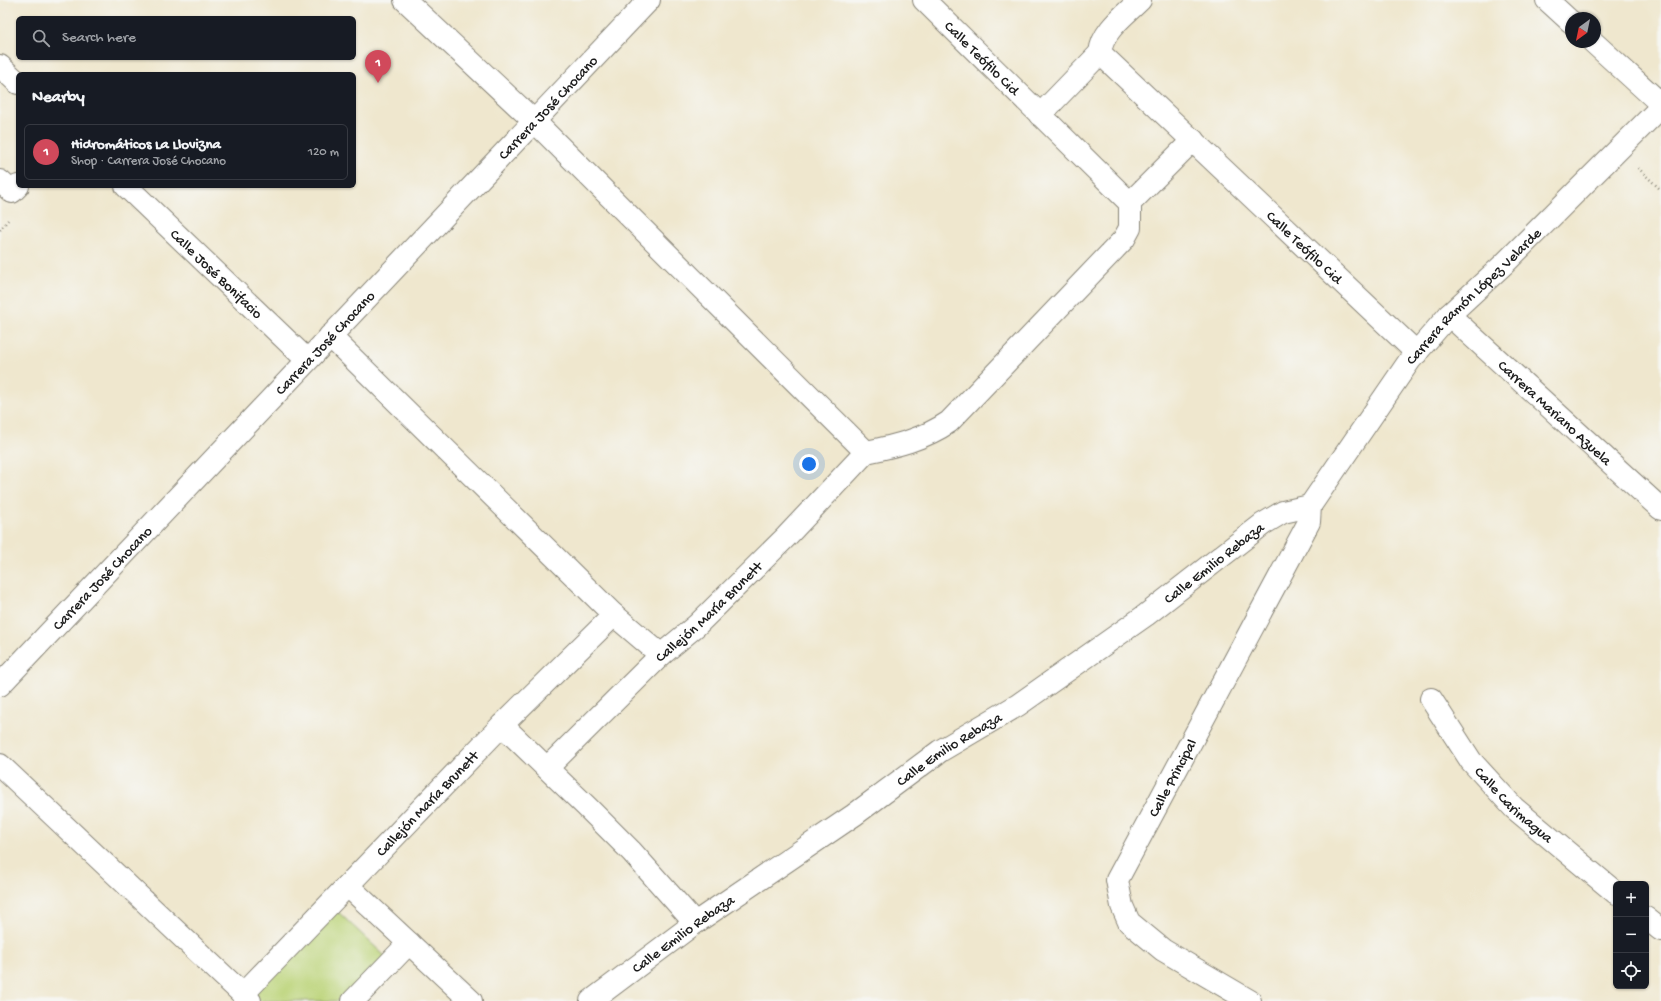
<!DOCTYPE html>
<html lang="en">
<head>
<meta charset="utf-8">
<style>
  :root { --surface:#171b24; --page:#242831; --text:#f1f3f6; --muted:#9ea1a6; --line:#363941; --accent:#d1495b }
  body { margin:0; font-family:"Gochi Hand",sans-serif; background:var(--page); color:var(--text) }
  .controls { position:absolute; right:12px; bottom:12px; display:grid; overflow:hidden; border-radius:6px; box-shadow:0 1px 3px #0004 }
  .controls button { width:36px; height:36px; display:grid; place-items:center; padding:0; border:0; border-bottom:1px solid var(--line); background:var(--surface); color:var(--text); font:20px sans-serif }
  .compass { position:absolute; left:1565px; top:12px; width:36px; height:36px; border-radius:50%; background:var(--surface); box-shadow:0 1px 3px #0004; rotate:213deg }
  .you { position:absolute; left:809px; top:464px; width:14px; height:14px; margin:-10px; border:3px solid #fff; border-radius:50%; background:#1a73e8; box-shadow:0 0 0 6px #1a73e833 }
  .badge { display:grid; place-items:center; width:26px; height:26px; border-radius:50%; background:var(--accent); color:#fff; font-size:13px; font-weight:700 }
  .pin { position:absolute; translate:-50% -33px; filter:drop-shadow(0 1px 2px #0008) }
  .pin::after { content:''; position:absolute; top:21px; width:14px; height:12px; background:inherit; clip-path:polygon(0 0,100% 0,50% 100%) }
  .list { margin:0; padding:0; list-style:none }
  h2 { display:flex; justify-content:space-between; align-items:center; height:52px; margin:0; padding:0 16px; font-size:17px }
  h2 small { font-size:13px; font-weight:400; color:var(--muted) }
  .list li { display:grid; grid-template-columns:26px 1fr auto; gap:12px; align-items:center; box-sizing:border-box; height:56px; margin:0 8px 8px; padding:0 8px; border:1px solid var(--line); border-radius:6px }
  .list b { display:block; font-size:15px; white-space:nowrap }
  .list p { margin:0; font-size:13px; white-space:nowrap; color:var(--muted) }
  .list em { font-size:13px; font-style:normal; color:var(--muted) }
  .icon { flex:none; width:22px; height:22px; fill:none; stroke:currentColor; stroke-width:2; stroke-linecap:round; stroke-linejoin:round }
  .map { position:relative; flex:none; width:1661px; height:1001px; overflow:hidden }
  .search { position:absolute; background:var(--surface); box-shadow:0 1px 3px #0004; left:16px; top:16px; width:340px; height:44px; display:flex; align-items:center; gap:10px; box-sizing:border-box; padding:0 14px; border-radius:6px; color:var(--muted); font-size:15px }
  .panel { position:absolute; background:var(--surface); box-shadow:0 1px 3px #0004; left:16px; top:72px; width:340px; height:116px; border-radius:6px }
  .map>svg:first-child { display:block }
  .green { fill:#bcd479; stroke:#6c784a }
  .lines { fill:none; stroke-linecap:round; stroke-linejoin:round }
  .minor-casing { stroke:#868275; stroke-width:24 }
  .path { stroke:#868275; stroke-width:2.5; stroke-dasharray:1 3; stroke-linecap:butt }
  .minor { stroke:#fff; stroke-width:22 }
  .labels { text-anchor:middle; stroke-width:3; stroke-linejoin:round; paint-order:stroke }
  .street-label { font-size:15px; fill:#1c1c1c; stroke:#f6f6f2 }
</style>
</head>
<body>
<div class="map">
<svg width="1661" height="1001" viewBox="0 0 1661 1001">
  <rect width="100%" height="100%" fill="#f6f6f2"/>
  <filter id="ink" filterUnits="userSpaceOnUse"><feTurbulence type="fractalNoise" baseFrequency=".025" numOctaves="2"/><feDisplacementMap in="SourceGraphic" scale="8" xChannelSelector="R" yChannelSelector="G"/><feConvolveMatrix kernelMatrix="1 2 1 2 8 2 1 2 1" color-interpolation-filters="sRGB"/></filter>
  <filter id="wash" filterUnits="userSpaceOnUse"><feTurbulence type="fractalNoise" baseFrequency=".012" numOctaves="4" result="noise"/><feDisplacementMap in="SourceGraphic" scale="16" xChannelSelector="R" yChannelSelector="G"/><feGaussianBlur stdDeviation="0.9" result="paint"/><feColorMatrix in="noise" values="0 0 0 0 0 0 0 0 0 0 0 0 0 0 0 0 0 1.4 0 .05"/><feComposite in="paint" operator="in"/></filter>
  <g filter="url(#wash)">
    <rect width="100%" height="100%" fill="#efe7ce"/>
    <polygon class="green" points="335,909 387,958 346,1001 260,1001 253,995"/>
  </g>
  <g filter="url(#ink)">
    <g class="lines">
      <defs>
        <g id="minor">
          <polyline points="405,0 534,121 866,452"/>
          <path id="s1" d="M924,0L1130,203"/>
          <polyline points="1547,0 1571,22"/>
          <polyline points="1593,42 1661,104"/>
          <path id="s2" d="M1100,53L1417,353"/>
          <path d="M1100,53C1102,31 1125,15 1140,0"/>
          <polyline points="0,66 18,83"/>
          <polyline points="1040,115 1100,53"/>
          <polyline points="0,181 12,192 18,186"/>
          <path id="s3" d="M126,186L307,360"/>
          <polyline points="1130,203 1193,140"/>
          <path id="s4" d="M1449,315L1661,509"/>
          <polyline points="330,336 614,615 661,655"/>
          <path d="M866,452C896,446 924,439 949,422L1124,239L1130,228V203"/>
          <path id="s5" d="M1310,506L1410,360L1449,315L1504,264L1661,107"/>
          <path id="s6" d="M0,685L649,0"/>
          <path id="s7" d="M1431,699L1471,761L1514,808L1616,893"/>
          <polyline points="502,725 586,806 632,852 695,923"/>
          <polyline points="0,765 250,1001"/>
          <path id="s8" d="M547,768L661,655L697,625L786,537L866,452"/>
          <polyline points="348,886 471,1001"/>
          <polyline points="1646,918 1661,930"/>
          <path id="s9" d="M243,994L502,725L614,615"/>
          <polyline points="353,1001 409,943"/>
          <path id="s10" d="M591,1001L695,923L854,815L940,751L1018,705L1146,615L1263,524L1283,512L1310,506"/>
          <path id="s11" d="M1250,1001L1163,950L1129,922L1122,906L1117,880L1309,522L1310,506"/>
        </g>
      </defs>
      <use href="#minor" class="minor-casing"/>
      <g class="path">
        <polyline points="1638,168 1661,190"/>
        <polyline points="0,230 8,220"/>
      </g>
      <use href="#minor" class="minor"/>
    </g>
  </g>
  <g class="labels">
    <g class="street-label">
      <text dy="5" stroke="none"><textPath href="#s1" startOffset="82">Calle Teófilo Cid</textPath></text>
      <text dy="5" stroke="none"><textPath href="#s6" startOffset="796">Carrera José Chocano</textPath></text>
      <text dy="5" stroke="none"><textPath href="#s2" startOffset="282">Calle Teófilo Cid</textPath></text>
      <text dy="5" stroke="none"><textPath href="#s3" startOffset="126">Calle José Bonifacio</textPath></text>
      <text dy="5" stroke="none"><textPath href="#s5" startOffset="267">Carrera Ramón López Velarde</textPath></text>
      <text dy="5" stroke="none"><textPath href="#s6" startOffset="472">Carrera José Chocano</textPath></text>
      <text dy="5" stroke="none"><textPath href="#s4" startOffset="144">Carrera Mariano Azuela</textPath></text>
      <text dy="5" stroke="none"><textPath href="#s10" startOffset="762">Calle Emilio Rebaza</textPath></text>
      <text dy="5" stroke="none"><textPath href="#s6" startOffset="148">Carrera José Chocano</textPath></text>
      <text dy="5" stroke="none"><textPath href="#s8" startOffset="225">Callejón María Brunett</textPath></text>
      <text dy="5" stroke="none"><textPath href="#s10" startOffset="438">Calle Emilio Rebaza</textPath></text>
      <text dy="5" stroke="none"><textPath href="#s11" startOffset="305">Calle Principal</textPath></text>
      <text dy="5" stroke="none"><textPath href="#s9" startOffset="265">Callejón María Brunett</textPath></text>
      <text dy="5" stroke="none"><textPath href="#s7" startOffset="135">Calle Carimagua</textPath></text>
      <text dy="5" stroke="none"><textPath href="#s10" startOffset="114">Calle Emilio Rebaza</textPath></text>
    </g>
  </g>
</svg>
<div class="controls">
<button>+</button>
<button>−</button>
<button><svg class="icon" aria-label="locate" viewBox="0 0 24 24"><circle cx="12" cy="12" r="6"/><path d="M12 2v4M12 18v4M2 12h4M18 12h4"/></svg></button>
</div>
<svg class="compass" viewBox="-18 -18 36 36"><path d="M0-13l5 13h-10z" fill="#e53935"/><path d="M0 13l5-13h-10z" fill="#9ea1a6"/></svg>
<div class="you"></div>
<div class="pin badge" style="left:378px;top:83px">1</div>
<div class="search"><svg class="icon" aria-label="search" viewBox="0 0 24 24"><circle cx="10" cy="10" r="6"/><path d="M15 15l6 6"/></svg>Search here</div>
<section class="panel">
<h2>Nearby<small></small></h2>
<ul class="list">
<li><span class="badge">1</span><div><b>Hidromáticos La Llovizna</b><p>Shop · Carrera José Chocano</p></div><em>120 m</em></li>
</ul>
</section>
</div>
</body>
</html>
